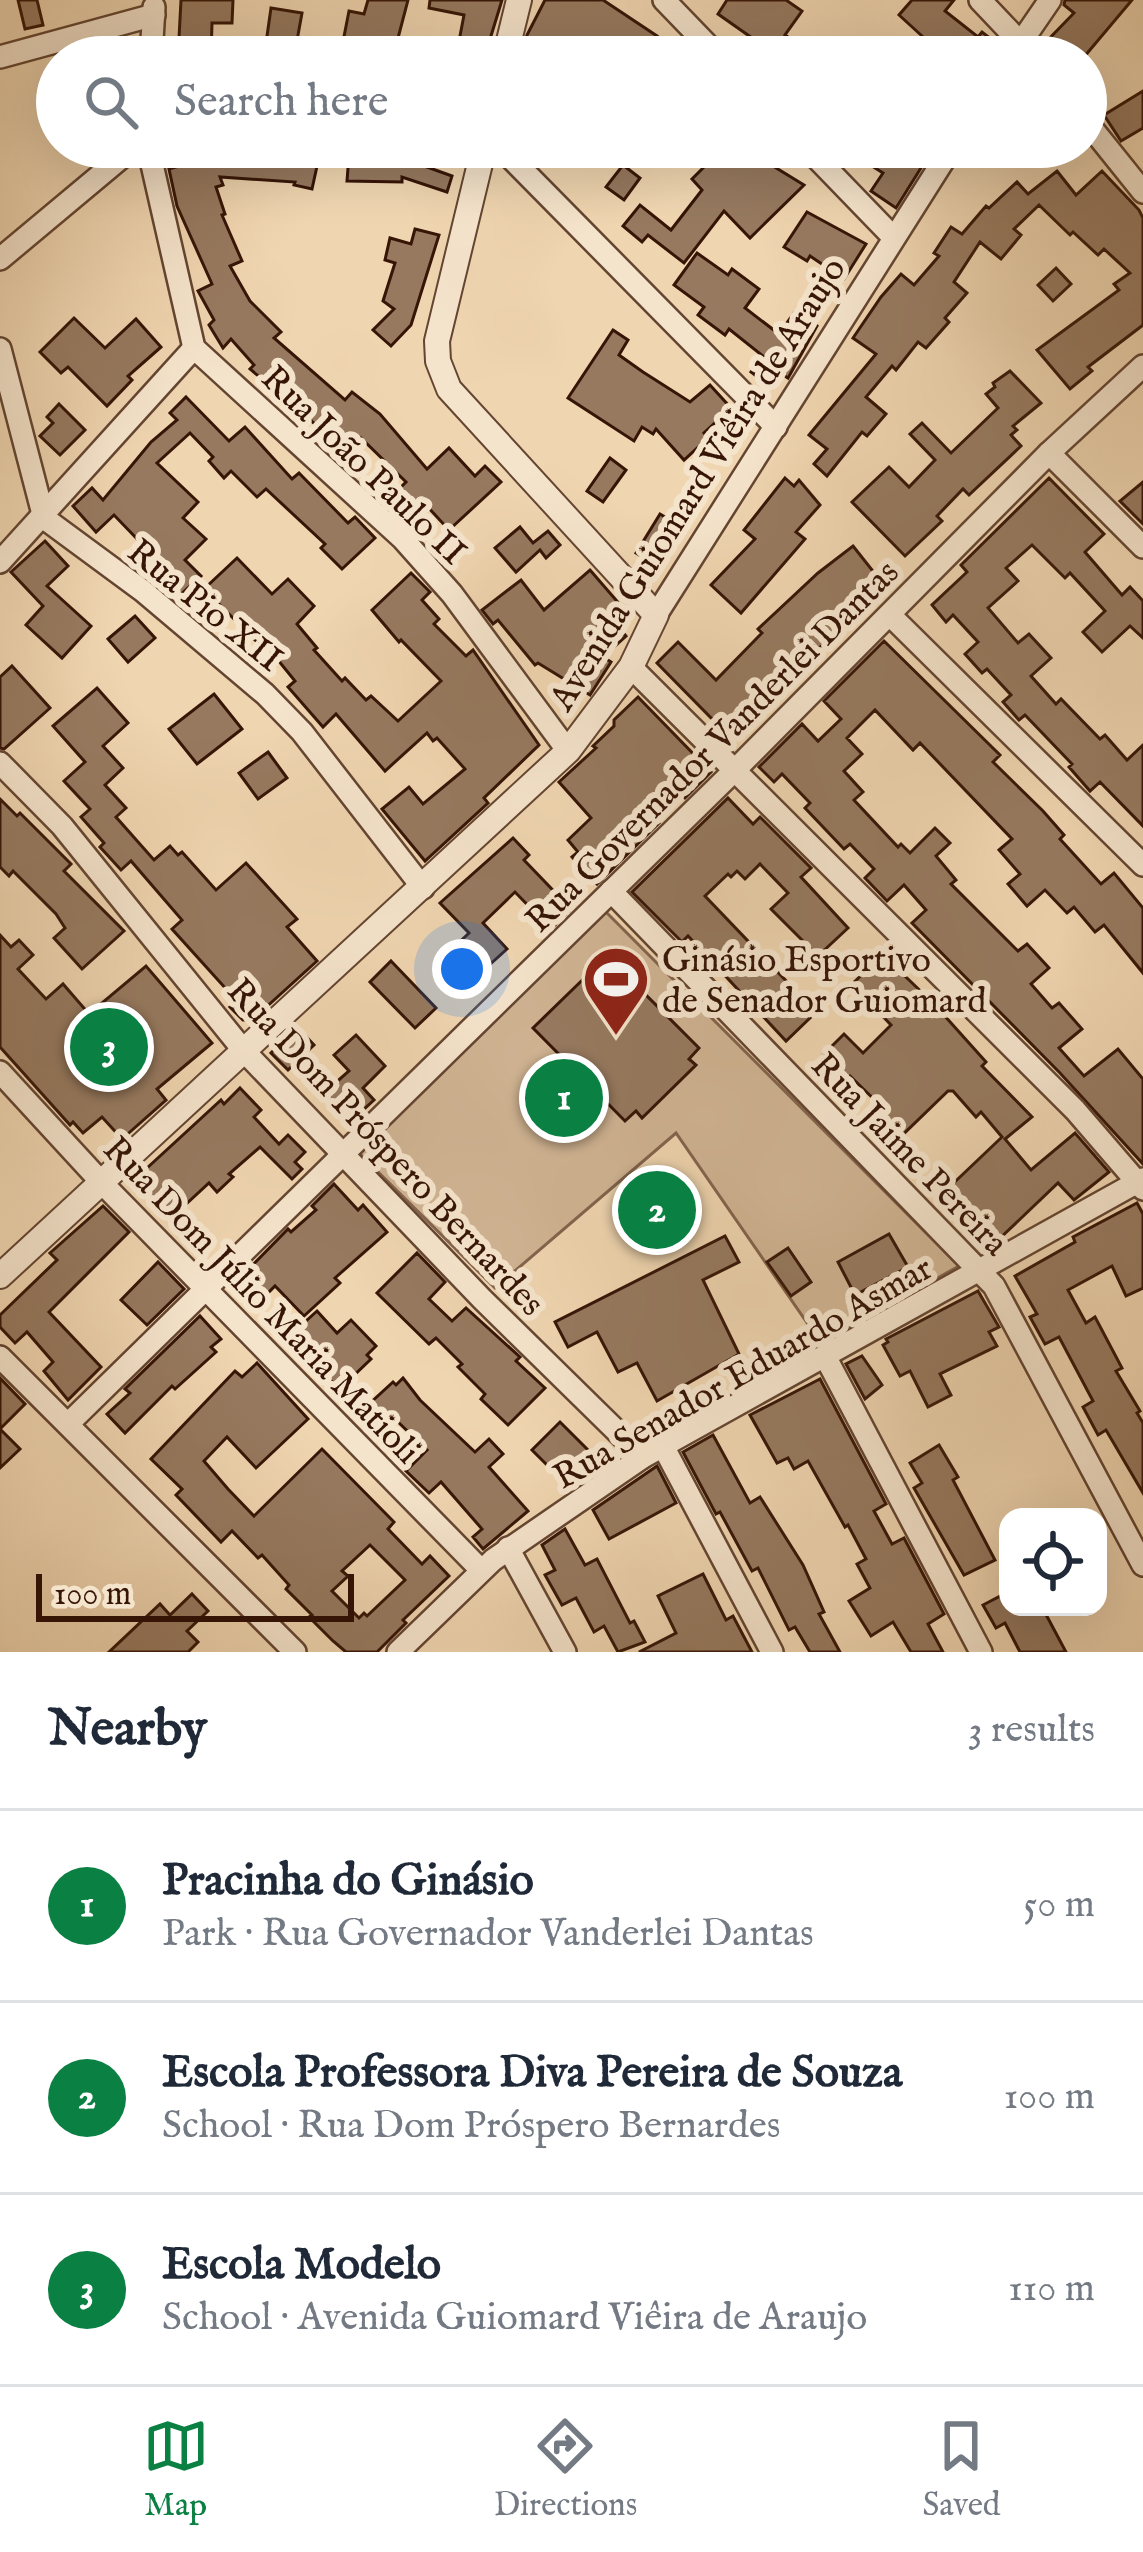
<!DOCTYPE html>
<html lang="en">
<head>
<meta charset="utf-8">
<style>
  :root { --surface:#fff; --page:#f2f2f3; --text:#1f2937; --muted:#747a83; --line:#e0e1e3; --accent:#0b8043 }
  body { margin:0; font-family:"IM FELL English",serif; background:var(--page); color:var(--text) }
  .controls { position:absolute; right:36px; bottom:36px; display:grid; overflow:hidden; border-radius:24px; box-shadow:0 12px 48px #0002 }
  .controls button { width:108px; height:108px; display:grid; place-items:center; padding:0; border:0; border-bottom:3px solid var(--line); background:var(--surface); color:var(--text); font:60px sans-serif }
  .scale { position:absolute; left:36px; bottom:30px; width:318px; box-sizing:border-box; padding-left:12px; border:6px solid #361507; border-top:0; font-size:33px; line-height:42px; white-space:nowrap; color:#361507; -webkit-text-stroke:9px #f5e4cc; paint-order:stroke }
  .you { position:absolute; left:462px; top:969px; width:42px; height:42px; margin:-30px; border:9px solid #fff; border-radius:50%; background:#1a73e8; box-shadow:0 0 0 18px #1a73e833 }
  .badge { display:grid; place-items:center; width:78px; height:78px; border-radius:50%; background:var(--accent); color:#fff; font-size:39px; font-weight:700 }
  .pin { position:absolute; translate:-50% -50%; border:6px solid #fff; box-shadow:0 3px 12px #0006 }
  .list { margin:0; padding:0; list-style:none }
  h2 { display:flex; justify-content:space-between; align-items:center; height:156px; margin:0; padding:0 48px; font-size:51px }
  h2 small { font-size:39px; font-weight:400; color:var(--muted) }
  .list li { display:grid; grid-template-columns:78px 1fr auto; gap:36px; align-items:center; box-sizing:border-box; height:192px; padding:0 48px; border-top:3px solid var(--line) }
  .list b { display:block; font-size:45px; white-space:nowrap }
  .list p { margin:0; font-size:39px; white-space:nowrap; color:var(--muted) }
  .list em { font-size:39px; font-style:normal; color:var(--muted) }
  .icon { flex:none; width:66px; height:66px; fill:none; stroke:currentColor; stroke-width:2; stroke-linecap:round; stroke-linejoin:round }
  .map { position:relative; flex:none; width:1143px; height:1652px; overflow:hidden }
  .search { position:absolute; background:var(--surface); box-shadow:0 12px 48px #0002; left:36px; right:36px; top:36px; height:132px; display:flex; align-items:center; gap:30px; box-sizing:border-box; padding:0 42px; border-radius:66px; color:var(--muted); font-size:45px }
  .sheet { height:732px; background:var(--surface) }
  nav { display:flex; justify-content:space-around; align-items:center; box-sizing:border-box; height:168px; border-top:3px solid var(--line); background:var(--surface); font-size:33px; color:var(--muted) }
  nav a { display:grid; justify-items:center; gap:6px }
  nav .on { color:var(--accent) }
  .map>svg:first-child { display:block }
  .green { fill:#d0b493; stroke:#83644d; stroke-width:3 }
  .building { fill:#96795f; stroke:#361507; stroke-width:3; fill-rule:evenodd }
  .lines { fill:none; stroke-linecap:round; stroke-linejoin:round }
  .minor-casing { stroke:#644531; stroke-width:26 }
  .tertiary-casing { stroke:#644531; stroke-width:28 }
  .minor { stroke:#f5e4cc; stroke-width:21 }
  .tertiary { stroke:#f5e4cc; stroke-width:24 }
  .labels { text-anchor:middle; stroke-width:12; stroke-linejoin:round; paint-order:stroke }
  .street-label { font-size:36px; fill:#361507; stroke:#f5e4cc }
  .poi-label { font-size:36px; fill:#361507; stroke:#f5e4cc; text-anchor:start }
</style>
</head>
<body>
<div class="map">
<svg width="1143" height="1652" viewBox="0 0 1143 1652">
  <rect width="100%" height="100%" fill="#efd5b0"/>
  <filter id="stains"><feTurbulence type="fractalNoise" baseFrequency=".00167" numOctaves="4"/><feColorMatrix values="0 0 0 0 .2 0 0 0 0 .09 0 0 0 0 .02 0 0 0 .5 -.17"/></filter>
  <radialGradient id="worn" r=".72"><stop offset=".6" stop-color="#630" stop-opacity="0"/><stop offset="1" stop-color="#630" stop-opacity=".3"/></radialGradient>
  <polygon class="green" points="604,910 959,1266 821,1343 676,1133 495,1288 357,1151"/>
  <g class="building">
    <polygon points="18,0 37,0 43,25 25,29"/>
    <polygon points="181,0 233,0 232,23 212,23 211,57 178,57"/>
    <polygon points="368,0 408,0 398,38 452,49 451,57 340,57 349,11 364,14"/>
    <polygon points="430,0 502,0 487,49 479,48 477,57 456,57 464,15 429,8"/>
    <polygon points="545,0 603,0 657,36 643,57 607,57 577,38 571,57 522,57 527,35"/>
    <polygon points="727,0 786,0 802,11 785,35 817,57 779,57 718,14"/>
    <polygon points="912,0 954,0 945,11 978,37 982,32 1000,46 997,53 994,57 975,57 958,44 945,57 899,15"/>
    <polygon points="1065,0 1132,0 1084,57 1058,57 1044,44 1074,13 1064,5"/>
    <polygon points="271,8 302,13 294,57 264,57"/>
    <polygon points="1143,91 1143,128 1121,141 1104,115"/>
    <polygon points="173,147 199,147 201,161 235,152 236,147 257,147 256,158 300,161 302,153 319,157 312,189 294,185 295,182 220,177 223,185 216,187 225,214 222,215 242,261 230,266 250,301 281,332 274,338 345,400 352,392 380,414 427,469 449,448 475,476 485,466 501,482 449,530 425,504 418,511 398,490 406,482 361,438 349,453 250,369 254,365 231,339 223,348 209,325 214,320 198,291 212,284 177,206 169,169 176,167"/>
    <polygon points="383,147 414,150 413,162 452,176 447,192 402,177 402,182 347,181 349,155 382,157"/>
    <polygon points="691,147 742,147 804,185 750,238 724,211 684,263 648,235 642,242 623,226 640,205 671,230 702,190 692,179 711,160"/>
    <polygon points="842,147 934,147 896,208 871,191 883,173"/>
    <polygon points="623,165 640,178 624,200 606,187"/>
    <polygon points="1057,171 1076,195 1102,171 1139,210 1143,218 1143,325 1088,367 1092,371 1070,389 1037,350 1119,290 1114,284 1130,273 1104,249 1098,255 1073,232 1070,235 1039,205 1014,229 1021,235 1001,259 980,242 954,282 967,293 945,318 949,322 926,348 918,342 896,370 892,366 866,397 886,414 867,436 862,432 827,476 814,464 827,449 809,435 876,354 853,338 881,297 901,274 914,285 939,256 934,253 951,227 962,234 986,206 989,208 1017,182 1028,194"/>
    <polygon points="807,212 866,244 844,279 810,256 807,261 784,247"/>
    <polygon points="415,229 439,235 411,325 391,346 373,330 394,309 383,301 395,263 385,260 390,238 411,244"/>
    <polygon points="697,253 728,275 732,269 759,289 745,308 779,334 796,310 817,326 788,378 782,374 772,388 751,372 763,356 729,329 725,335 698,315 704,307 674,285"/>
    <polygon points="1056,268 1071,284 1053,301 1038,285"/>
    <polygon points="74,318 105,348 136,319 161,347 128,376 132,380 107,406 68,367 61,373 40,352"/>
    <polygon points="613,330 628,340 619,355 643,372 690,402 710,385 731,408 704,433 708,438 684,460 656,429 653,434 642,427 634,441 568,398"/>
    <polygon points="1010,371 1041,403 1013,426 1017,430 1011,435 1021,446 969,495 963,489 937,516 942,521 905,556 852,502 889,467 909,487 935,460 910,434 922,423 951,453 998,408 986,394 995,387 993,383"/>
    <polygon points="186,397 229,441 245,427 292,479 299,473 348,523 355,517 375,538 342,569 321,548 325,544 266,489 257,497 231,471 224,478 209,461 213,457 190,433 157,463 198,502 183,518 206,539 185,560 201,576 179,596 146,562 142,566 129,553 140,542 114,515 96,532 73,506 92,488 103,500 151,442 177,420 170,413"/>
    <polygon points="59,404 85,430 60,455 40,436 53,423 47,417"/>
    <polygon points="610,458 626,470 603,502 587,491"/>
    <polygon points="785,478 794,486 799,480 820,505 796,532 805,539 741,613 711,585 755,539 744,530"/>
    <polygon points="1049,478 1104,534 1085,552 1122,595 1130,587 1143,601 1143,638 1130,626 1102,652 1083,632 1105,611 1070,573 1065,578 1032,545 1006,568 1018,581 988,608 1018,643 1029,634 1051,658 1031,676 1056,704 1061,699 1100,739 1105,735 1127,760 1143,745 1143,826 1100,782 1090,791 1069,767 1072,764 1025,715 1019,720 1003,702 1011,695 987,669 982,673 965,654 978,642 953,615 946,622 932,605 967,572 961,565"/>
    <polygon points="1143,482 1143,524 1120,501"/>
    <polygon points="660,514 683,528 659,567 636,553"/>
    <polygon points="520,527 533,543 548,531 560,545 546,558 540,550 516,572 495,548"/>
    <polygon points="45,541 68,566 47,586 91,626 62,658 26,625 43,606 11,572"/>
    <polygon points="853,546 884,585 753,713 746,707 723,730 657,663 678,642 716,680 758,637 762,633 758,629 818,573"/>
    <polygon points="237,558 272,594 288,579 314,606 297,624 317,648 314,650 342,681 345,678 366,700 371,696 398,721 441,681 401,640 399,642 372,610 411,573 430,592 422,600 439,619 434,624 466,656 473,650 539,745 484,798 488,803 425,861 382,809 409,787 423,804 465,769 437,738 433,741 427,733 385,771 336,714 323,727 288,687 295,681 265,644 262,647 204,589"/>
    <polygon points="590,570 629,615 617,625 626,636 603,657 611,662 590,695 538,663 535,665 498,620 493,624 482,610 521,580 544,610"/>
    <polygon points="135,616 155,638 128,662 108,639"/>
    <polygon points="884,641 1000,755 993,762 1043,811 1064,835 1060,839 1101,884 1114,873 1143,908 1143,973 1104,925 1095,932 1074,907 1067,913 1045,890 1027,906 1008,884 1020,874 999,850 1012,839 920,743 913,750 875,710 847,738 862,754 844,771 863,792 854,800 898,847 901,844 910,853 935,828 950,843 936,856 956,880 951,884 1018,951 1027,944 1049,968 1031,984 1052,1008 1059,1003 1082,1029 1059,1048 1084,1076 1118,1049 1143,1079 1143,1164 1060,1073 912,923 926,910 904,885 887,901 865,878 874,869 850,844 844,849 805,808 810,803 782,774 774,782 759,767 802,724 818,741 841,719 824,701"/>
    <polygon points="12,666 50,708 4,749 0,748 0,677"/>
    <polygon points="97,688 128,723 103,746 123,768 105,785 126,808 116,817 154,860 170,846 178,855 182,852 216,890 246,863 297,919 287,927 317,961 252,1020 243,1020 230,1007 237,1001 172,929 182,920 131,861 121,870 100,847 104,843 81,817 90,809 64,781 85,762 53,726"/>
    <polygon points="214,694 242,729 197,764 169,729"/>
    <polygon points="638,697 711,772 685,798 680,793 653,817 659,823 597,884 572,857 578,852 568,840 591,818 559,782 596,748 593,746 614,726 614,720"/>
    <polygon points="268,752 287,778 258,799 239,773"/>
    <polygon points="728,798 753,824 760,817 811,868 801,877 848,928 818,956 771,909 788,893 760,864 745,879 737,871 731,877 728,874 705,896 790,985 784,990 810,1018 786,1041 688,936 682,942 632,892"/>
    <polygon points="0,799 17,816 20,813 71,864 64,871 124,931 82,969 54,938 65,928 56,914 13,871 9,876 0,867"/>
    <polygon points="513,838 529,855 524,860 571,909 551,929 515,892 483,923 507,949 475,978 450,951 469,933 440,903"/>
    <polygon points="0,935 11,947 19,940 33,955 18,969 46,999 63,984 89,1014 146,966 212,1043 157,1089 166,1100 122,1139 102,1117 83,1133 73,1122 70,1125 0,1047"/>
    <polygon points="883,955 934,1004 986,1062 982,1066 1032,1117 1005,1139 1031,1170 1075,1133 1109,1172 1074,1200 1058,1183 996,1242 972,1217 965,1223 939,1197 1002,1137 981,1112 976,1117 953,1091 948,1091 890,1147 868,1124 883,1108 850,1076 844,1082 820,1058 844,1034 863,1053 891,1025 852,984"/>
    <polygon points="607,956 699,1048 689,1059 696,1065 642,1118 636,1111 625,1121 533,1028"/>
    <polygon points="391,961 436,1008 415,1028 370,982"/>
    <polygon points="297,1027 314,1045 288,1070 271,1053"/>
    <polygon points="356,1035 385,1066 363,1088 374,1100 350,1122 324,1093 349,1071 334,1055"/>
    <polygon points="240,1088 261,1110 254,1117 279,1144 288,1135 305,1152 295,1162 302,1169 292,1179 260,1147 229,1174 233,1177 217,1192 209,1183 170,1219 134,1180 221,1100 224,1104"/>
    <polygon points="334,1184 358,1210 363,1205 387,1232 335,1278 340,1283 304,1316 275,1286 258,1303 237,1281 288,1229 291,1232 316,1210 312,1206"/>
    <polygon points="1137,1203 1143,1214 1143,1288 1126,1296 1112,1266 1068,1290 1086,1323 1095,1317 1122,1368 1116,1371 1140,1411 1137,1413 1143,1423 1143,1493 1106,1430 1098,1435 1083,1407 1093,1401 1059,1337 1045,1344 1030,1317 1037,1314 1015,1276 1075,1242 1073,1237"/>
    <polygon points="103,1206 129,1232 49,1312 101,1367 68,1400 44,1371 53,1362 27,1332 15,1343 0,1327 0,1315 57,1260 50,1253"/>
    <polygon points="889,1234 908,1267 855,1295 838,1262"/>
    <polygon points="725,1236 739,1262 703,1280 739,1354 657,1401 637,1363 618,1372 597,1332 568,1347 555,1322"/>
    <polygon points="788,1248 811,1282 791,1296 767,1262"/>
    <polygon points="417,1253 445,1282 429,1299 452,1321 466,1308 520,1357 516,1361 545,1388 508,1425 481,1399 485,1394 458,1367 462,1364 436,1338 429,1344 377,1293"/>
    <polygon points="158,1262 184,1289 147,1325 121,1300"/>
    <polygon points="978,1291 999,1327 989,1332 997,1346 940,1374 951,1395 928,1407 910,1371 900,1376 883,1345 888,1342 886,1339"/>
    <polygon points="317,1311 337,1333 351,1320 376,1346 367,1355 371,1359 346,1383 342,1378 335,1385 310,1358 315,1353 295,1331"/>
    <polygon points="200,1316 221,1339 211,1347 216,1352 175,1389 172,1386 125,1433 107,1414 130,1393 125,1389"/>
    <polygon points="862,1356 882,1385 865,1399 846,1364"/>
    <path d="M257,1363L308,1419L256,1468L227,1437L204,1461L228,1489L254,1516L322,1449L394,1522L388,1529L422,1564L430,1556L449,1576L403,1620L406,1623L377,1652H346L333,1641L309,1617L312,1615L286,1589L289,1585L262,1555L258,1558L232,1531L221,1542L176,1495L182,1489L151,1459L235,1371L242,1377ZM370,1545L405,1580L367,1616L364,1613L359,1618L332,1591L348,1576L342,1571Z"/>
    <polygon points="0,1378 25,1404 0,1429 20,1449 0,1468"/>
    <polygon points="403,1378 420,1400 475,1452 489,1439 503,1454 489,1467 528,1511 483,1549 473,1537 482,1529 441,1482 429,1493 406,1471 427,1450 397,1421 386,1432 367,1412 371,1408 368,1405 393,1382 396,1385"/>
    <polygon points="820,1379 886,1504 874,1511 892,1544 904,1538 944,1614 928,1624 943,1652 911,1652 893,1622 871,1636 849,1601 870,1588 857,1564 866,1559 848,1525 845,1527 808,1461 794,1469 788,1458 777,1463 750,1415"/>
    <polygon points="560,1422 589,1451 561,1479 532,1450"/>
    <polygon points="713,1435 750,1503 760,1497 803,1565 824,1612 819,1614 840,1652 810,1652 795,1627 789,1630 758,1568 752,1571 720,1512 716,1514 683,1452"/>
    <polygon points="939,1445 958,1477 953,1480 995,1560 964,1575 914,1488 922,1483 910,1463"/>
    <polygon points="657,1466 676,1503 609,1539 593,1510"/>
    <polygon points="565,1529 585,1565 597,1559 630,1623 634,1621 645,1642 618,1652 604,1626 594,1632 576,1598 562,1605 545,1575 555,1570 542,1545"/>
    <polygon points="703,1574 726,1620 733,1616 752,1652 639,1652 676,1633 658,1596"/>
    <polygon points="1008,1592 1008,1607 1042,1607 1066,1652 1020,1652 1005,1623 996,1628 983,1605"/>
    <polygon points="192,1594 208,1611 187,1631 198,1642 188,1652 109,1652 160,1604 170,1615"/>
  </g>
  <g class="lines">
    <defs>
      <g id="minor">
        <polyline points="664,0 719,57"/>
        <polyline points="980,0 1034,57"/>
        <polyline points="0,57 154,15"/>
        <polyline points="151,57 154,7"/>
        <polyline points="1011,57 1050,0"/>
        <polyline points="1086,121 1143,192"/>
        <polyline points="148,147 194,348 403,539 452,594 568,751"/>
        <polyline points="500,147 776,427"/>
        <polyline points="806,147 893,237"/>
        <polyline points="0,259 134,147"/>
        <polyline points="0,349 44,518 143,591 265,694 302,732 423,888"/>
        <polyline points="1049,453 1143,547"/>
        <polyline points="0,562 194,348"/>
        <polyline points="656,615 952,147"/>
        <polyline points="890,615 1143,865"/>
        <polyline points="631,667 1075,1110 1143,1189"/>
        <polyline points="0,763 62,826 244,1051 482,1299 643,1457"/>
        <polyline points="611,891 994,1286 1143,1565"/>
        <polyline points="0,1072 103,1184 481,1570"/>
        <polyline points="0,1357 295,1652"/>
        <polyline points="826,1358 981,1652"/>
        <polyline points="69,1423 736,769 1049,453 1143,366"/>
        <polyline points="663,1446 772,1652"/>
        <polyline points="508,1548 565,1652"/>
        <polyline points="398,1652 493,1560 643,1457 1143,1179"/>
      </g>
      <g id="tertiary">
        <polyline points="505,57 519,0"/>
        <polyline points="0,1276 568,751 631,667 656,615 449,389 438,361 437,341 484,147"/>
      </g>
    </defs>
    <use href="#minor" class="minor-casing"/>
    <use href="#tertiary" class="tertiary-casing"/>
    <use href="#minor" class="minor"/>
    <use href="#tertiary" class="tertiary"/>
  </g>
  <defs>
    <symbol id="stadium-pin" viewBox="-11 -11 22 30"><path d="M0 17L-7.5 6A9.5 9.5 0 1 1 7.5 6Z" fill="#8f2418" stroke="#f5e4cc"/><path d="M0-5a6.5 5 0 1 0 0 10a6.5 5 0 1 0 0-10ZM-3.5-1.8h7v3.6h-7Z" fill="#fff"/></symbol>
  </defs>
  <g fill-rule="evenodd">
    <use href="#stadium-pin" x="578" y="941" width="76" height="104"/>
  </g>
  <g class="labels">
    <g class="street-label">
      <text transform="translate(365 464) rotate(44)" y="13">Rua João Paulo II</text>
      <text transform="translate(696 483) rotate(-58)" y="13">Avenida Guiomard Viêira de Araujo</text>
      <text transform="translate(206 604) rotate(39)" y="13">Rua Pio XII</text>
      <text transform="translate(711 745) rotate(-45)" y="13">Rua Governador Vanderlei Dantas</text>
      <text transform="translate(387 1146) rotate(47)" y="13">Rua Dom Próspero Bernardes</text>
      <text transform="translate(911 1153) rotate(46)" y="13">Rua Jaime Pereira</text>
      <text transform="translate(263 1299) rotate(46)" y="13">Rua Dom Júlio Maria Matioli</text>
      <text transform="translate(742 1371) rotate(-30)" y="13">Rua Senador Eduardo Asmar</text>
    </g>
    <g class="poi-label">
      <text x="662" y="971">Ginásio Esportivo<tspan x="662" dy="41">de Senador Guiomard</tspan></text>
    </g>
  </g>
  <rect width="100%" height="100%" filter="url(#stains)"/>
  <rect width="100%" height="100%" fill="url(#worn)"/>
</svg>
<div class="controls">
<button><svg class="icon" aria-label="locate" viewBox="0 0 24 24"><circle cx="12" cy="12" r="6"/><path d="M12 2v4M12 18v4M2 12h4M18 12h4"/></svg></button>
</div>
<div class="scale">100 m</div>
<div class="you"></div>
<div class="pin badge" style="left:564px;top:1098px">1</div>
<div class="pin badge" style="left:657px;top:1210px">2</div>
<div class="pin badge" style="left:109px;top:1047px">3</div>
<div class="search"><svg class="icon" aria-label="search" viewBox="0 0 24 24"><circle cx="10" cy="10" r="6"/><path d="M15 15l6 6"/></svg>Search here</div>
</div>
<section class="sheet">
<h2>Nearby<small>3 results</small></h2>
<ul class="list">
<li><span class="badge">1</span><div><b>Pracinha do Ginásio</b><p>Park · Rua Governador Vanderlei Dantas</p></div><em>50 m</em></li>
<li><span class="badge">2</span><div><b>Escola Professora Diva Pereira de Souza</b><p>School · Rua Dom Próspero Bernardes</p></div><em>100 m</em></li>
<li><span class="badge">3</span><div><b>Escola Modelo</b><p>School · Avenida Guiomard Viêira de Araujo</p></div><em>110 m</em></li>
</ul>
</section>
<nav>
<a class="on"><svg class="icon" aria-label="map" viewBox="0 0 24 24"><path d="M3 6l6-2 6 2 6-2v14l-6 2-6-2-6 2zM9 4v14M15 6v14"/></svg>Map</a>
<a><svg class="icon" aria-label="directions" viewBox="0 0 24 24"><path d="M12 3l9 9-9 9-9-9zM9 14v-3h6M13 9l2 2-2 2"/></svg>Directions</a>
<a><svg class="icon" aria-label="saved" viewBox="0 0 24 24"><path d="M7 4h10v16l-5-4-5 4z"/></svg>Saved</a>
</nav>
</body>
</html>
